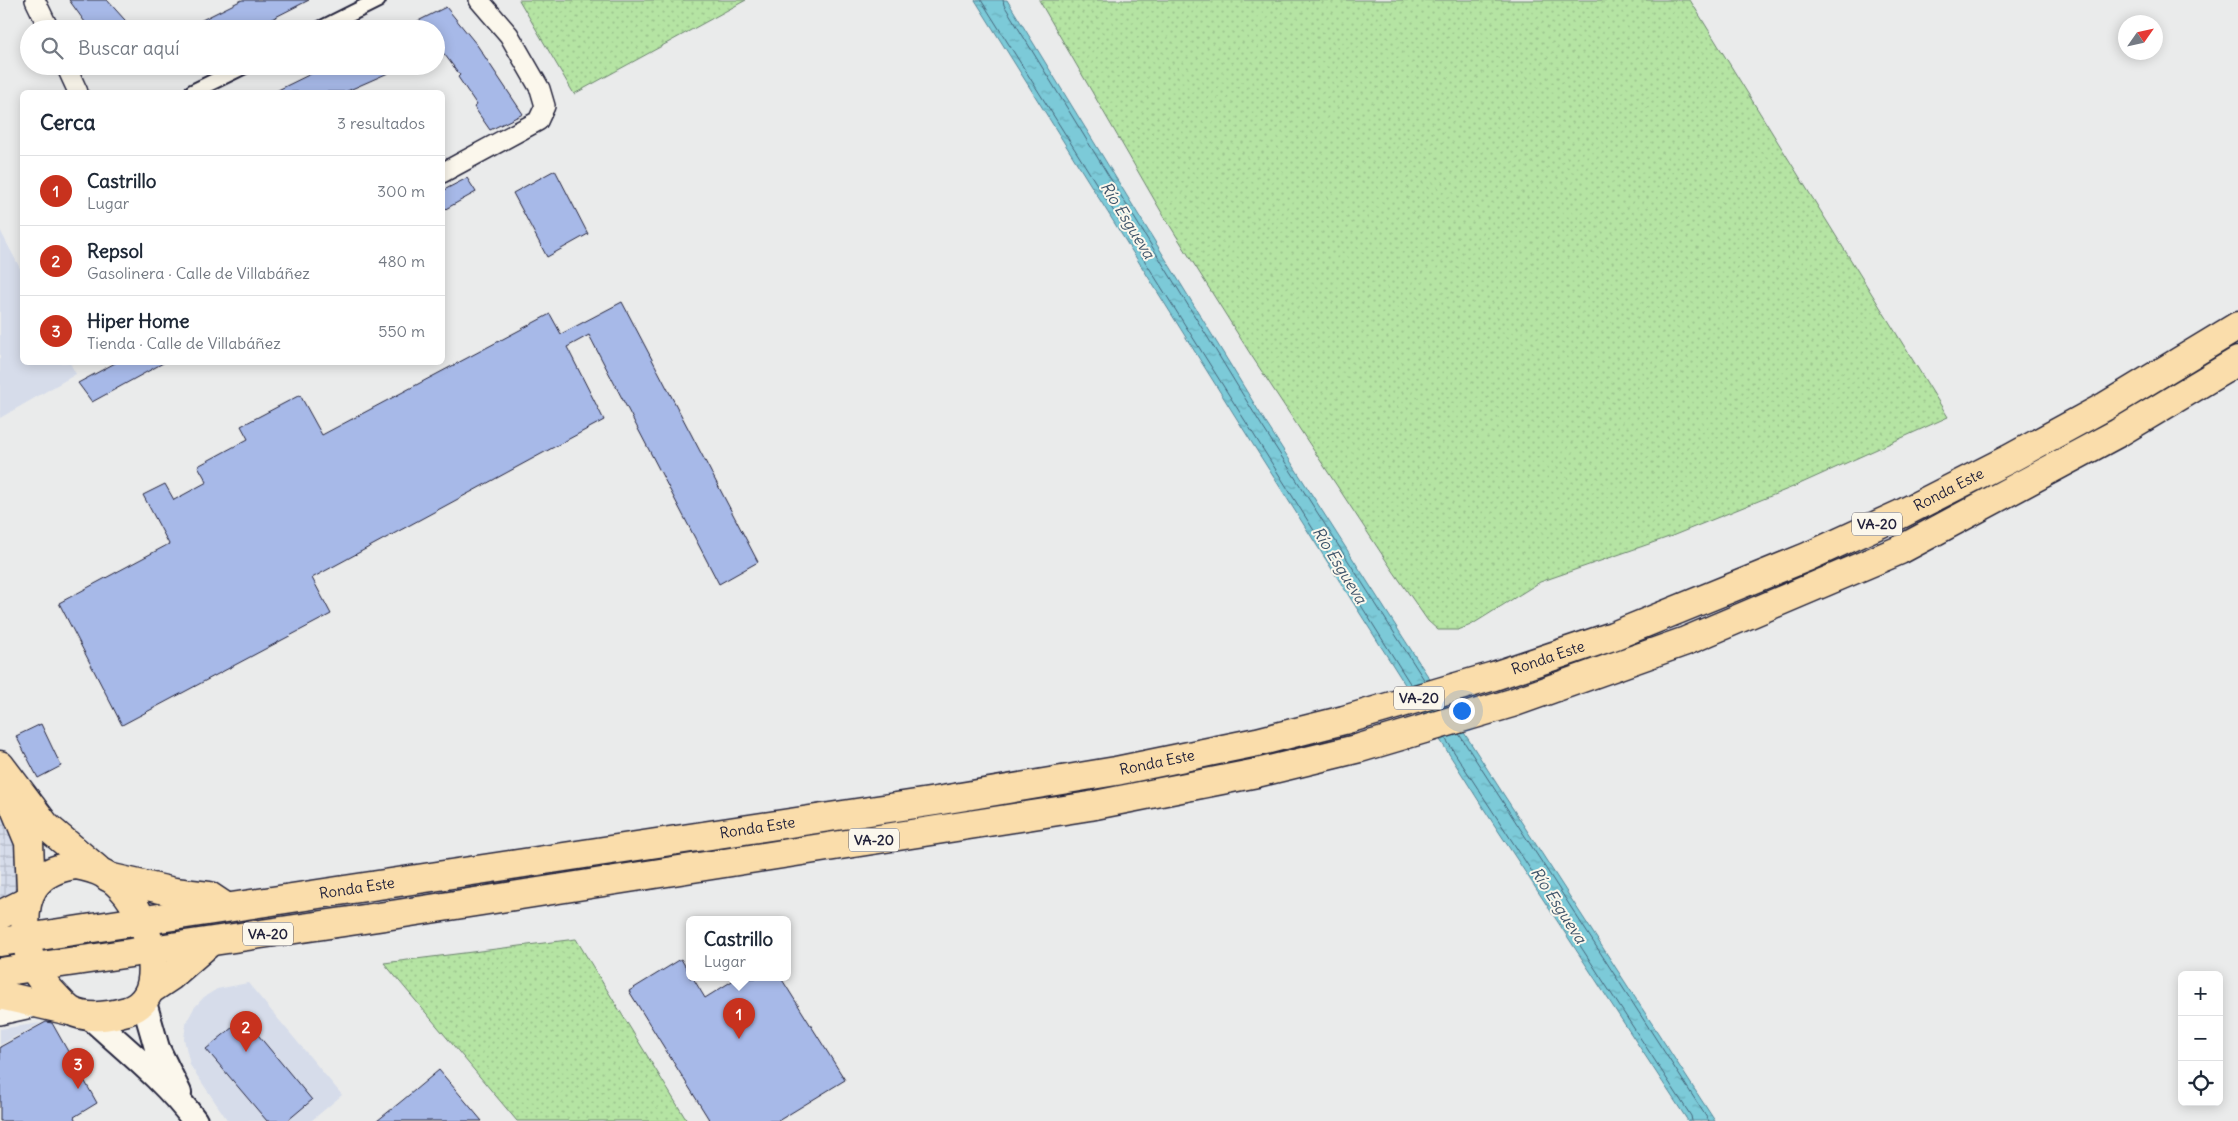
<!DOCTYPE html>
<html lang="es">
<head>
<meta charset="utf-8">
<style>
  :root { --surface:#fff; --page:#f2f2f3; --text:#1f2937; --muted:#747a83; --line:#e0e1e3; --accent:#c8321e }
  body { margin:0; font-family:Delius,sans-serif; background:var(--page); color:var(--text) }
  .controls { position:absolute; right:15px; bottom:15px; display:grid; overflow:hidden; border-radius:8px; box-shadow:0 2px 12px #0003 }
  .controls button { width:45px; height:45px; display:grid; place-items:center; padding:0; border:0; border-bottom:1px solid var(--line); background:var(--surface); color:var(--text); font:25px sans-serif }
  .compass { position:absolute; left:2118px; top:15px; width:45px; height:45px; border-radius:50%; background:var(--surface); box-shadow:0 2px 12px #0003; rotate:56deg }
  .you { position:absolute; left:1461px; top:710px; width:18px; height:18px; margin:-12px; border:4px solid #fff; border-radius:50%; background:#1a73e8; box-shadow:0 0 0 8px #1a73e833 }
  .badge { display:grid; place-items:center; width:32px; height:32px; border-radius:50%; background:var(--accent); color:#fff; font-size:16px; font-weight:700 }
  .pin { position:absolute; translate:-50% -41px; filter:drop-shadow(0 1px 2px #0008) }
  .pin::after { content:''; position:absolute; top:26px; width:18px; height:15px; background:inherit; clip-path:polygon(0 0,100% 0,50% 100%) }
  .popup { position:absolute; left:686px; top:916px; width:105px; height:65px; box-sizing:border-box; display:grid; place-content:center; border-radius:8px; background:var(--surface); filter:drop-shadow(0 1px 4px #0005); font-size:16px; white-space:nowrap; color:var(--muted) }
  .popup b { font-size:19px; color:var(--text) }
  .popup::after { content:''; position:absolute; left:50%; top:100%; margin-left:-10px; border:10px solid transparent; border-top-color:var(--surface) }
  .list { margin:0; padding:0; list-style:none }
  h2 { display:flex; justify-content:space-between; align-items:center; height:65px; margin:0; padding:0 20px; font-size:21px }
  h2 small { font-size:16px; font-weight:400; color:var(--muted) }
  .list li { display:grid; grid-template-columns:32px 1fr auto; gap:15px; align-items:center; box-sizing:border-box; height:70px; padding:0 20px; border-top:1px solid var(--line) }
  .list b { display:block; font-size:19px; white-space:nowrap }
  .list p { margin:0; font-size:16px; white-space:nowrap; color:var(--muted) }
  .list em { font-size:16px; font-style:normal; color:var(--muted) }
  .icon { flex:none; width:28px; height:28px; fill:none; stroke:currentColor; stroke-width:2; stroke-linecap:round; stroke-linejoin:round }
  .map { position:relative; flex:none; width:2238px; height:1121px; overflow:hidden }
  .search { position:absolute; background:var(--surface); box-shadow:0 2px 12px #0003; left:20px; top:20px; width:425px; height:55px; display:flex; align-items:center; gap:12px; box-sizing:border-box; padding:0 18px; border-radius:28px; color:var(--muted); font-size:19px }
  .panel { position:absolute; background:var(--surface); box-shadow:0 2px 12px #0003; left:20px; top:90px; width:425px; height:275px; border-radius:8px }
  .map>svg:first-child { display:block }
  .built { fill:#d6dcea }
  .industrial { fill:url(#industrial-grid) }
  .grass { fill:url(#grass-dots); stroke:#6c836f }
  .water { fill:url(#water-ripples); stroke:#578799 }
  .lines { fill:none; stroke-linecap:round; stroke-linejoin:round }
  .shore { stroke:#46657a; stroke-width:1 }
  .building { fill:#a7b9e8; stroke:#22223b }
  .pedestrian-casing { stroke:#22223b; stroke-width:18 }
  .minor-casing { stroke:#22223b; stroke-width:22 }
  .tertiary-casing { stroke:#22223b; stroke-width:28 }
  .primary-casing { stroke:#22223b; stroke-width:31 }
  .trunk-casing { stroke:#22223b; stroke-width:31 }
  .pedestrian { stroke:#fbf7ec; stroke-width:14 }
  .minor { stroke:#fbf7ec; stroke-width:19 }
  .tertiary { stroke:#fbf7ec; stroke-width:24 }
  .primary { stroke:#faddab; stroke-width:28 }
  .trunk { stroke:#faddab; stroke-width:28 }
  .labels { text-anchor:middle; stroke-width:4; stroke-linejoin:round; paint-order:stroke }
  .shield { fill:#fbf7ec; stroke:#636270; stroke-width:1 }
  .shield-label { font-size:14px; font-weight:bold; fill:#22223b }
  .street-label { font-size:15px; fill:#22223b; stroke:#fbf7ec }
  .water-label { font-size:16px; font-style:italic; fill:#3d546a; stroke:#fbf7ec }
</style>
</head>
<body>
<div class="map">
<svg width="2238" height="1121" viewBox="0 0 2238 1121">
  <defs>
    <pattern id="industrial-grid" width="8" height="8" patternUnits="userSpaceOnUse" patternTransform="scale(1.25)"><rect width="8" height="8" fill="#d6dcea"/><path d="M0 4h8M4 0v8" fill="none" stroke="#b7bcca"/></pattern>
    <pattern id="grass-dots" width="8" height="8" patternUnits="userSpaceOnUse" patternTransform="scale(1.25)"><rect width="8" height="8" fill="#b5e4a3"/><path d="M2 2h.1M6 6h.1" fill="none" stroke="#9bc38d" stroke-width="1.8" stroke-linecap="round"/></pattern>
    <pattern id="water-ripples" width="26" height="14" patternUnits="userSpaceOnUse" patternTransform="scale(1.25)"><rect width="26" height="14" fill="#7bcad8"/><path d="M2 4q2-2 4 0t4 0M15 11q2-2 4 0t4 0" fill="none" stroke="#6aadba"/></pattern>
  </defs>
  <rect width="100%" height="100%" fill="#eaebeb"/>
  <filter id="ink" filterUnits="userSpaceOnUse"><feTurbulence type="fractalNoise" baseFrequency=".02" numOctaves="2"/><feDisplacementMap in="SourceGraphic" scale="10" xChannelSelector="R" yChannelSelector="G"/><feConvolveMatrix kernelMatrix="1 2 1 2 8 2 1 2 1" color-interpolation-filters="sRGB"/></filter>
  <g filter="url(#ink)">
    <g class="built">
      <polygon points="0,230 22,272 22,362 70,363 76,374 0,418"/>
      <polygon points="248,983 342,1095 311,1121 228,1121 190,1065 184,1039 186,1023 194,1008 204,997 217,989"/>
      <polygon points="41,1023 0,1045 0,1029"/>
    </g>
    <polygon class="industrial" points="0,812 11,829 18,827 21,878 14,892 0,906"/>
    <g class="grass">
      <polygon points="519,0 746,0 574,94"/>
      <polygon points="1039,0 1690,0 1948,417 1793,487 1672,536 1540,582 1471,625 1458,630 1438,630 1428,621 1391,568 1251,355 1162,213"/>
      <polygon points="576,939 687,1121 517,1121 384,963"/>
    </g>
    <polygon class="water" points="975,0 1007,0 1266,423 1502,792 1715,1121 1688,1121 1482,806 1247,435"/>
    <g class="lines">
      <g class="shore">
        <polyline points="981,0 1411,685"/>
        <polyline points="1003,0 1004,5 1262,426 1425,681"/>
        <polyline points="1459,734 1709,1121"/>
        <polyline points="1445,738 1691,1116 1692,1121"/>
      </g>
    </g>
    <g class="building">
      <polygon points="69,0 107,0 133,29 90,29"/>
      <polygon points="242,0 309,0 252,29 184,29"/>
      <polygon points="446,7 477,45 523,114 490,130 474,107 477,105 458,77 460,75 442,51 436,55 436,29 402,29"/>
      <polygon points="327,66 404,66 345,92 274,92"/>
      <polygon points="555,170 588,234 547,257 513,193"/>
      <polygon points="467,178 476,192 442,211 442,191"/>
      <polygon points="622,302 758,562 719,584 589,335 567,347 604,420 312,578 331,614 122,725 59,603 169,544 143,495 165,484 174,500 207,482 198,466 248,439 241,426 300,395 322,435 550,314 561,334"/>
      <polygon points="117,362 165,362 92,402 78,383"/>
      <polygon points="41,724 61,766 38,778 16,736"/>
      <polygon points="681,959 690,974 690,978 693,978 705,998 737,978 781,978 845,1080 778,1121 710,1121 629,991"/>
      <polygon points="244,1018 312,1100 287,1121 267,1121 206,1049"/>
      <polygon points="46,1022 52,1023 97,1103 74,1117 76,1121 0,1121 0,1047"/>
      <polygon points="439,1070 482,1121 377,1121 403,1100"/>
    </g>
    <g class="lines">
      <defs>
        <g id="pedestrian">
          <polyline points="320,29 378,0"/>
          <polyline points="192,92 245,66"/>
        </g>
        <g id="minor">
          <polyline points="35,0 49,29"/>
          <polyline points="66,66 78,92"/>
          <polyline points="442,173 538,121 545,106 540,89 509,35 479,0"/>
          <polyline points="0,1015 40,1006"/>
        </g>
        <g id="tertiary">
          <polyline points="143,999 157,1048 179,1093"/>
          <path d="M89,1016C124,1048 167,1082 195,1121"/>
        </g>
        <g id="primary">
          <polyline points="0,765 46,826 97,869"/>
          <polyline points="9,794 29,842 31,891"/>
          <path d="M76,865C98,869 112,875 127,894C147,920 173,997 127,1011C109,1016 88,1020 71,1011C66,1008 61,1002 57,998C48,989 40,979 34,968C29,959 27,945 26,935C22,896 34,870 76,865Z"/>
        </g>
        <g id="trunk">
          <polyline points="108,877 174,892 209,896 224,906"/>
          <polyline points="0,915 26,902"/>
          <path id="s1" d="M0,942L936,801L1116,771L1257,742L1344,720L1494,676L1613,636L1807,557L1901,514L2009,459L2106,406L2238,326"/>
          <polyline points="0,972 385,916 1090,806 1257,773 1360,748 1512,703 1686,641 1900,550 2118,433 2238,361"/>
          <polyline points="150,990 171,976 210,942"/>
          <polyline points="0,995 70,1011"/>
        </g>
      </defs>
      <use href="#pedestrian" class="pedestrian-casing"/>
      <use href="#minor" class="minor-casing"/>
      <use href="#tertiary" class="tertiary-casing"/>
      <use href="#primary" class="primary-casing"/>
      <use href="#trunk" class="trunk-casing"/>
      <use href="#pedestrian" class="pedestrian"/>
      <use href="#minor" class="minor"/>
      <use href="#tertiary" class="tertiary"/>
      <use href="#primary" class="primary"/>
      <use href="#trunk" class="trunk"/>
    </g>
  </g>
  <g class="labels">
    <g class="shield">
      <rect x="1852" y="512.5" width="50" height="23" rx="4"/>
      <rect x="1394" y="686.5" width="50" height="23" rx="4"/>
      <rect x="849" y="828.5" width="50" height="23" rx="4"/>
      <rect x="243" y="922.5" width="50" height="23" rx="4"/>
    </g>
    <g class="shield-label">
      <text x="1877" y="529">VA-20</text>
      <text x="1419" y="703">VA-20</text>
      <text x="874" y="845">VA-20</text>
      <text x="268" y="939">VA-20</text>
    </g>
    <g class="street-label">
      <text dy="5" stroke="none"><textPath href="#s1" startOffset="2011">Ronda Este</textPath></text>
      <text dy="5" stroke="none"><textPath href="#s1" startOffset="1576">Ronda Este</textPath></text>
      <text dy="5" stroke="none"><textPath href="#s1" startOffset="1171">Ronda Este</textPath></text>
      <text dy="5" stroke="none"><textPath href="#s1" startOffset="766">Ronda Este</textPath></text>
      <text dy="5" stroke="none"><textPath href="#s1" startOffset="361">Ronda Este</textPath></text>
    </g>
    <g class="water-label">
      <text transform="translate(1128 220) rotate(58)" y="6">Río Esgueva</text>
      <text transform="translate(1340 565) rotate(58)" y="6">Río Esgueva</text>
      <text transform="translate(1559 905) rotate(57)" y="6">Río Esgueva</text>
    </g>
  </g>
</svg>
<div class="controls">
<button>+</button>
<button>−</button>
<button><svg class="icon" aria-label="locate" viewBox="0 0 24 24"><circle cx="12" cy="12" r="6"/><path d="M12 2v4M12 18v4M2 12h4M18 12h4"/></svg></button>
</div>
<svg class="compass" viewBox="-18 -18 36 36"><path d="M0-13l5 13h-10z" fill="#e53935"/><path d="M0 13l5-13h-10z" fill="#747a83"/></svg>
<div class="you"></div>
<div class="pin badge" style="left:739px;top:1039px">1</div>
<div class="popup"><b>Castrillo</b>Lugar</div>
<div class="pin badge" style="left:246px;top:1052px">2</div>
<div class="pin badge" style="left:78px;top:1089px">3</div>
<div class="search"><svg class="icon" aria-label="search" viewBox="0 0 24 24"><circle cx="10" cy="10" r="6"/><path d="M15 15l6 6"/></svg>Buscar aquí</div>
<section class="panel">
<h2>Cerca<small>3 resultados</small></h2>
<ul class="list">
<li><span class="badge">1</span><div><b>Castrillo</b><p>Lugar</p></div><em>300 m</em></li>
<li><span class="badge">2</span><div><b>Repsol</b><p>Gasolinera · Calle de Villabáñez</p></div><em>480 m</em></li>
<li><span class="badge">3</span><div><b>Hiper Home</b><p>Tienda · Calle de Villabáñez</p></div><em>550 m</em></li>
</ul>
</section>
</div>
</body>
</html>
